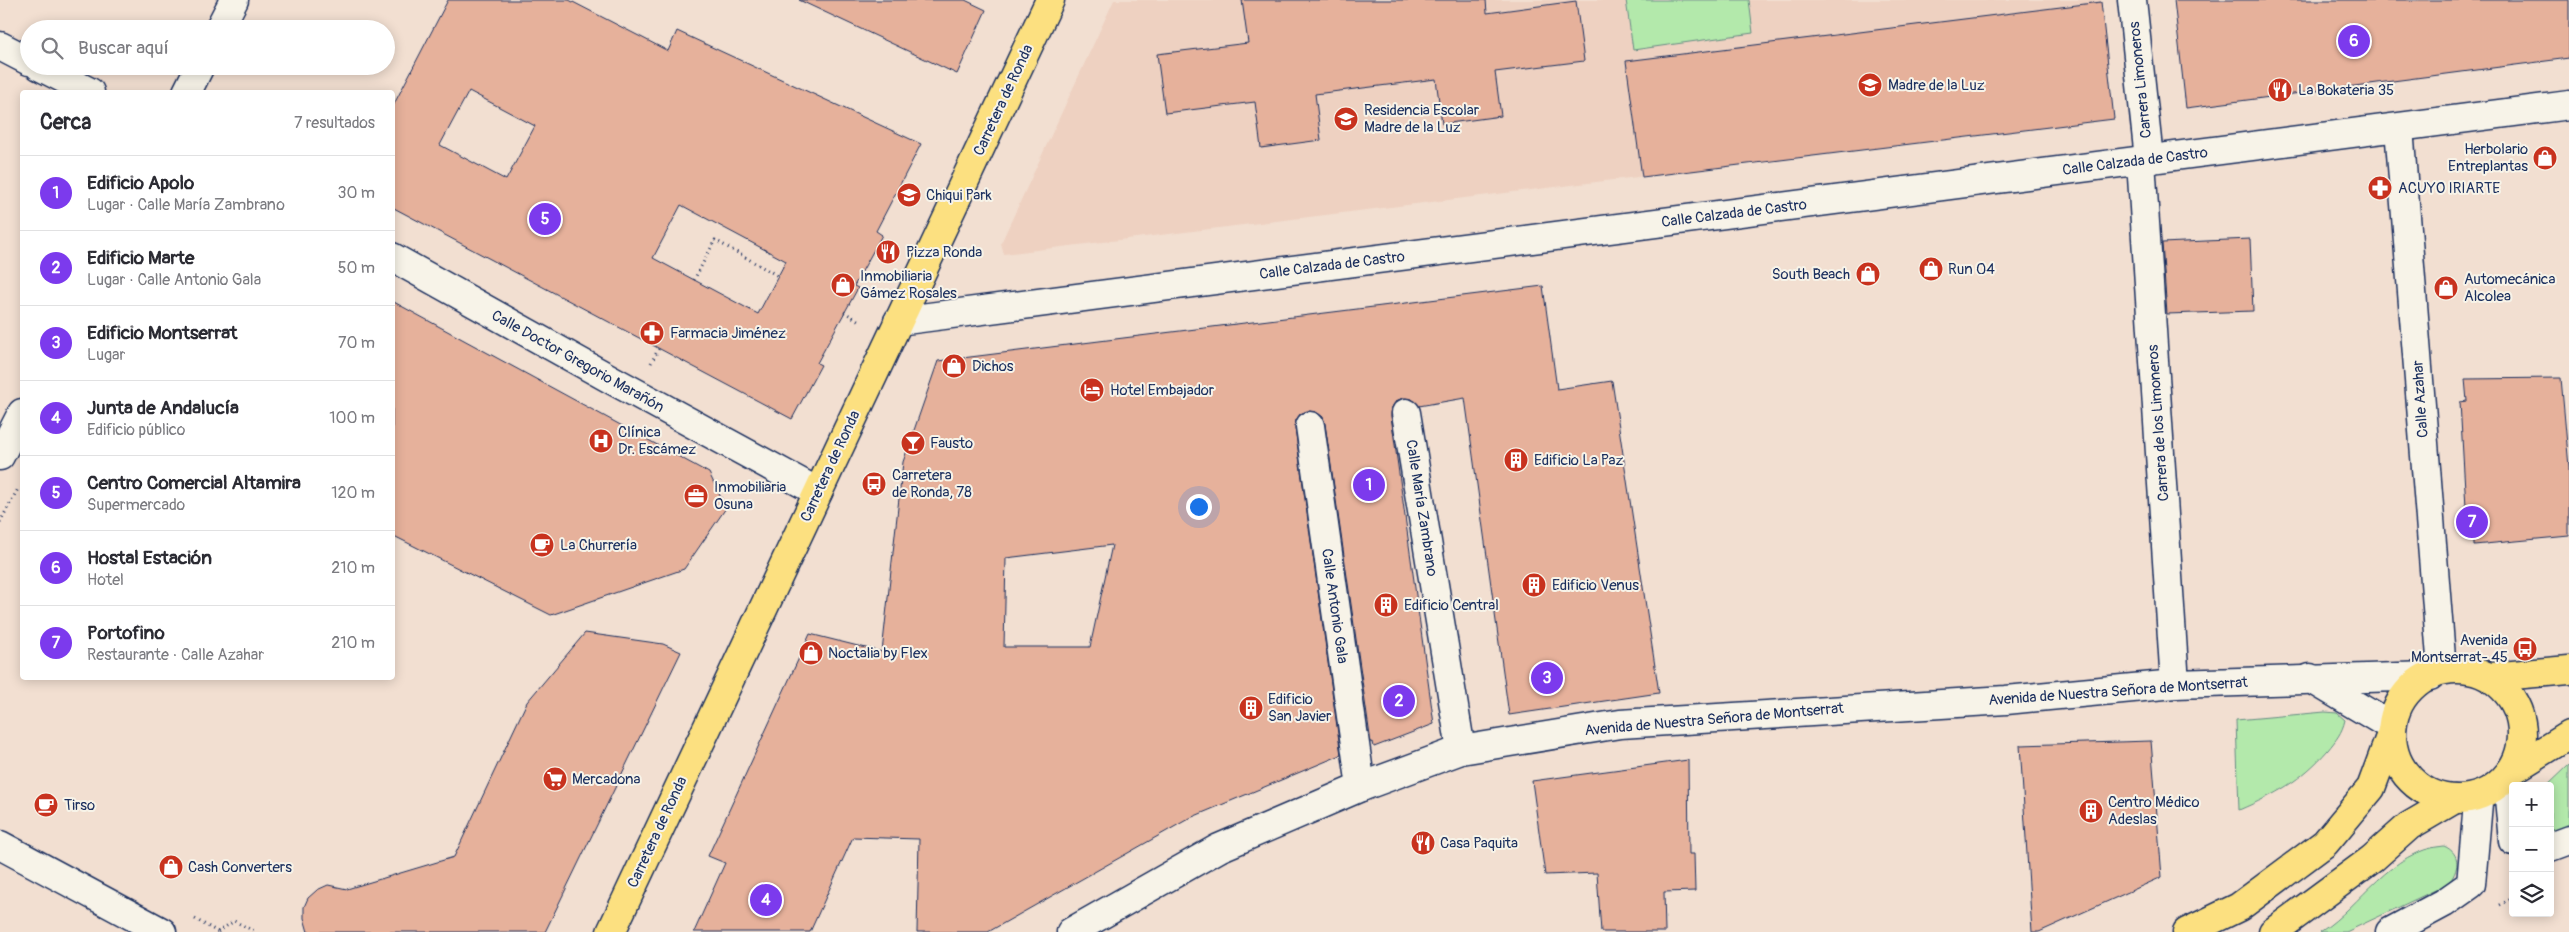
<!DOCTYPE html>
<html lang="es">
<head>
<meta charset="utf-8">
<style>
  :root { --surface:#fff; --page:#f2f2f3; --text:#2b2b33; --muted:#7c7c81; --line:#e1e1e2; --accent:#7c3aed }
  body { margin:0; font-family:Pangolin,sans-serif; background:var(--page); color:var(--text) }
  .controls { position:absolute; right:15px; bottom:15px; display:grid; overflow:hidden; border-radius:5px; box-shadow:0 2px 12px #0003 }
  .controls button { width:45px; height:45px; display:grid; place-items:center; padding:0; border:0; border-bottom:1px solid var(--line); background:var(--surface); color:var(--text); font:25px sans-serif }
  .you { position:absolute; left:1198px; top:506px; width:18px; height:18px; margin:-12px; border:4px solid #fff; border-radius:50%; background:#1a73e8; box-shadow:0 0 0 8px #1a73e833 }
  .badge { display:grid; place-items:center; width:32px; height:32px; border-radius:50%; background:var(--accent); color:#fff; font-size:16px; font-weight:700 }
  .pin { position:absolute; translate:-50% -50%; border:2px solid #fff; box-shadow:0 1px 5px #0006 }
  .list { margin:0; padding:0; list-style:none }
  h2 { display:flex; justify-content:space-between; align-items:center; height:65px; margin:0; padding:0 20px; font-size:21px }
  h2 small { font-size:16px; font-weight:400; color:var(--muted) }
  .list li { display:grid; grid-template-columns:32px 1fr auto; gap:15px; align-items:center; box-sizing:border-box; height:75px; padding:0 20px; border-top:1px solid var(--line) }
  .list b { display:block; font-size:19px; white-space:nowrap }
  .list p { margin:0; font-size:16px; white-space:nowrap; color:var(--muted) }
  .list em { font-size:16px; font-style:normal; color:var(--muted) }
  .icon { flex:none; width:28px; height:28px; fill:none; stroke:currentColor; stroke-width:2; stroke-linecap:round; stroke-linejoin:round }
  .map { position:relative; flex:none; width:2569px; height:932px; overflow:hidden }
  .search { position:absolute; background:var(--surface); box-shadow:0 2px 12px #0003; left:20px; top:20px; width:375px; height:55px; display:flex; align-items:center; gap:12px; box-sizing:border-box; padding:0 18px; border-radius:28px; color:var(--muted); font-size:19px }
  .panel { position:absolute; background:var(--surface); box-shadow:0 2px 12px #0003; left:20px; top:90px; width:375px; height:590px; border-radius:5px }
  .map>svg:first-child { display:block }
  .built { fill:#eed1c1 }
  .green { fill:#b3e9ab; stroke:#678c84 }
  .building { fill:#e6b19b; stroke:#1b2f5e; fill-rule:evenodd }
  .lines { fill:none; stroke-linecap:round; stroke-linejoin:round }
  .street-casing { stroke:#1b2f5e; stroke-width:31 }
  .secondary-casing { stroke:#1b2f5e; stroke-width:31 }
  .primary-casing { stroke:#1b2f5e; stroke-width:31 }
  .path { stroke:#1b2f5e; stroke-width:3; stroke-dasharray:1 4; stroke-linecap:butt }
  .street { stroke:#f7f3e8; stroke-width:28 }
  .secondary { stroke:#f7f3e8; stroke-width:28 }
  .primary { stroke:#fce080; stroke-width:28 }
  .labels { text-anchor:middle; stroke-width:4; stroke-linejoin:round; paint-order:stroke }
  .street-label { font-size:15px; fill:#1b2f5e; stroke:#f7f3e8 }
  .poi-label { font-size:15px; fill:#1b2f5e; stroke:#f7f3e8; text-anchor:start }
</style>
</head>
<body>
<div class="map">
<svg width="2569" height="932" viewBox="0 0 2569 932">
  <rect width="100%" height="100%" fill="#f2dfd1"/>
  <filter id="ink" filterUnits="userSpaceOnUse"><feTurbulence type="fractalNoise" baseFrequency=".02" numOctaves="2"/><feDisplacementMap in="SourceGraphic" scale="10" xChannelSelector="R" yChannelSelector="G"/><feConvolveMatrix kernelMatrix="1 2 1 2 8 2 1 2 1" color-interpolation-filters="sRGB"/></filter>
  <g filter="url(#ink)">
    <polygon class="built" points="1114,0 2101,0 2114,119 1004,254 1001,243"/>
    <g class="green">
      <polygon points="1626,0 1749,0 1753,33 1633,50"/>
      <path d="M2325,712L2337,713L2345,720C2342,733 2336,740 2328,750C2301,781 2276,794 2239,810L2236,720Z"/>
      <polygon points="2569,765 2569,825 2550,834 2550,786 2547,786"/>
      <path d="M2444,846C2462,854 2459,870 2448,884L2346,932H2320C2362,905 2390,850 2444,846Z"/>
    </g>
    <g class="building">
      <path d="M448,0H569L668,51L677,31L921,144L876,231L882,235L854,286L858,288L817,363L821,365L792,419L392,207V108ZM469,91L535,126L506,180L440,145ZM681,205L786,261L758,314L653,258Z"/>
      <polygon points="799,0 965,0 986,10 957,74"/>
      <polygon points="1242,0 1486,0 1487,13 1576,1 1584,61 1495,72 1501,116 1442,124 1436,79 1315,94 1321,140 1261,148 1255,102 1165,113 1157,54 1248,43"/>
      <polygon points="2174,0 2569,0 2569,58 2186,108"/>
      <polygon points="2101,2 2114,119 1642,177 1626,61"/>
      <polygon points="2250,239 2253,311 2167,314 2162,243"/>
      <path d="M1543,286L1557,389L1612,381L1659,693L1509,715L1465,398L1419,406L1412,399L1403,398L1396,401L1392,407L1391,416L1434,724L1374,747L1373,742L1371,743L1325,424L1323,417L1316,412L1307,411L1300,414L1296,420L1295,428L1341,755L1190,818L988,932H917L919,839L853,837L810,932H694L725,863L708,856L810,634L882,652L903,462L938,361ZM1112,545L1090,647H1004L1006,558Z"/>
      <polygon points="392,301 709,473 726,508 684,569 551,615 392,535"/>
      <polygon points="2561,378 2569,467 2569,536 2474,545 2474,525 2467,525 2460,402 2467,401 2465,379"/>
      <polygon points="585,633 663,644 681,652 545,932 308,932 304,918 304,907 308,898 317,890 328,885 347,889 454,857 527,702"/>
      <polygon points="2151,741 2162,877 2039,932 2032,932 2020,745"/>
      <polygon points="1688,760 1689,854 1694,854 1695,891 1664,892 1665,932 1601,932 1597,873 1545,875 1532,781"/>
    </g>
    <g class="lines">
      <defs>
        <g id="street">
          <polyline points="2399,128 2442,670"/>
          <polyline points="2141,161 2175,684"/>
          <polyline points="1406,413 1461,750"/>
          <polyline points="1310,426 1361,787"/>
          <polyline points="2310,678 2392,727"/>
          <polyline points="2507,777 2513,841"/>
          <polyline points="2550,847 2569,840"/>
          <polyline points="1071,932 1219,848 1361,787 1461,750 1620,724 2006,700 2175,684 2430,676"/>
          <polyline points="2390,932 2444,903 2471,884 2478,803 2475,797"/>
        </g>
        <g id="secondary">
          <polyline points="2132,0 2149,159"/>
          <polyline points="219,29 234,0"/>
          <polyline points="0,46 29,61"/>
          <polyline points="39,66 90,92"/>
          <polyline points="187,92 200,66"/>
          <polyline points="392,257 614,381 818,492"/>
          <polyline points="898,321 2569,105"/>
          <polyline points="0,456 22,413"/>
          <polyline points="0,845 162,932"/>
        </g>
        <g id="primary">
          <circle cx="2457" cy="734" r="65"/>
          <polyline points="2490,677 2569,670"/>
          <polyline points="2511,771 2569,735"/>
          <polyline points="611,932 1050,0"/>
          <polyline points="2187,932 2239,907 2325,843 2371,788 2391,734"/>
          <polyline points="2273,932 2372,859 2409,826 2455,799"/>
        </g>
      </defs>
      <use href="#street" class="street-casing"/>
      <use href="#secondary" class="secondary-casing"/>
      <use href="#primary" class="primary-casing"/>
      <g class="path">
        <polyline points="694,280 715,240 778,276"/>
        <polyline points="844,312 861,322"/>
        <polyline points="651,363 659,348"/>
        <polyline points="0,522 19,487"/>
        <polyline points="2500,905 2513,898"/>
        <polyline points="195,919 218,932"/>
        <polyline points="218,932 234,921 256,932"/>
      </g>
      <use href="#street" class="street"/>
      <use href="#secondary" class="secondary"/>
      <use href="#primary" class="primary"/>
    </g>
  </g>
  <defs>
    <symbol id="school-disc" viewBox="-11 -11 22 22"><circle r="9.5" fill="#c8321e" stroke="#f7f3e8"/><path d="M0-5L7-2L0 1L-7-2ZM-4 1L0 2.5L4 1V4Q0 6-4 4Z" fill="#fff"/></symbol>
    <symbol id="restaurant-disc" viewBox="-11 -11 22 22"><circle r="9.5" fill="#c8321e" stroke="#f7f3e8"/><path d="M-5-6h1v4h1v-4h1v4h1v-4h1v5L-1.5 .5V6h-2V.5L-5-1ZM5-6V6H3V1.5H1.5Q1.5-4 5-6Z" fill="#fff"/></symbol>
    <symbol id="shop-disc" viewBox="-11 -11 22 22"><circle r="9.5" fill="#c8321e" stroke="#f7f3e8"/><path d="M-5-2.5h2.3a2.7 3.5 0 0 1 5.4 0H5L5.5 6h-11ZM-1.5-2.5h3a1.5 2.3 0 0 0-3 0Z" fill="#fff"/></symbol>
    <symbol id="pharmacy-disc" viewBox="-11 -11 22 22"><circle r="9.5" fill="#c8321e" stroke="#f7f3e8"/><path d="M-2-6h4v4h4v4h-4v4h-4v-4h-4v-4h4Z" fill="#fff"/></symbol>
    <symbol id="hotel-disc" viewBox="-11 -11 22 22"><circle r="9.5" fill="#c8321e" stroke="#f7f3e8"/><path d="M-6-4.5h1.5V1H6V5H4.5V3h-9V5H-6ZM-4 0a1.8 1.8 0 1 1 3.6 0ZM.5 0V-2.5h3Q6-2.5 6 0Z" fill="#fff"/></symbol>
    <symbol id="hospital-disc" viewBox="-11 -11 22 22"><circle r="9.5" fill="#c8321e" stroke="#f7f3e8"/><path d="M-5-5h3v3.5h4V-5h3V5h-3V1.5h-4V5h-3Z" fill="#fff"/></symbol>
    <symbol id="bar-disc" viewBox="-11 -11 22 22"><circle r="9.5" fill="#c8321e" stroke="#f7f3e8"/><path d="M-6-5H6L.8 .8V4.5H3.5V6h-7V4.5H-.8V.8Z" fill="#fff"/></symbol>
    <symbol id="building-disc" viewBox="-11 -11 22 22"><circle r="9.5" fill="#c8321e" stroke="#f7f3e8"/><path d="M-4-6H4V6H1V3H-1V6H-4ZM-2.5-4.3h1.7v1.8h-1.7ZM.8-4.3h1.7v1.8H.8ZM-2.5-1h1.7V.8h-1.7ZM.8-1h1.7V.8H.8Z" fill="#fff"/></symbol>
    <symbol id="bus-disc" viewBox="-11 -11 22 22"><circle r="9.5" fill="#c8321e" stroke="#f7f3e8"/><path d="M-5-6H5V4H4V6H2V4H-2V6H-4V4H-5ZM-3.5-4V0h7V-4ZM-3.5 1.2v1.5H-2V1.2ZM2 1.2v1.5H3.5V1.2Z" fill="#fff"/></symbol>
    <symbol id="office-disc" viewBox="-11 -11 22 22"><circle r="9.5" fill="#c8321e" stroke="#f7f3e8"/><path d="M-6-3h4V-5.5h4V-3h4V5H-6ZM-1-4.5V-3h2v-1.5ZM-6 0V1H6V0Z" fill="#fff"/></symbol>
    <symbol id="cafe-disc" viewBox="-11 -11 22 22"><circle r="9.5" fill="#c8321e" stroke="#f7f3e8"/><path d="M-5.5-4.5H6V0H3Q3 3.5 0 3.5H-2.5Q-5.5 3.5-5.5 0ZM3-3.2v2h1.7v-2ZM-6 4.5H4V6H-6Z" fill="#fff"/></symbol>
    <symbol id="supermarket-disc" viewBox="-11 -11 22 22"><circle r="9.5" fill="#c8321e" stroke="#f7f3e8"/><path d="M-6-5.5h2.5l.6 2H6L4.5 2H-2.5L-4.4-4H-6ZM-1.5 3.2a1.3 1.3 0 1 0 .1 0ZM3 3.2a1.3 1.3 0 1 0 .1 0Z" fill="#fff"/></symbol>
  </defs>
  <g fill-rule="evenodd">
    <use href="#school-disc" x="1856" y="71" width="28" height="28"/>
    <use href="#restaurant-disc" x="2266" y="76" width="28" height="28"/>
    <use href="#school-disc" x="1332" y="105" width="28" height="28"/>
    <use href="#shop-disc" x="2531" y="144" width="28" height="28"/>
    <use href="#pharmacy-disc" x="2366" y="174" width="28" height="28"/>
    <use href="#school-disc" x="895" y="181" width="28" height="28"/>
    <use href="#restaurant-disc" x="874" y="238" width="28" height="28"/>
    <use href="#shop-disc" x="1917" y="255" width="28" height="28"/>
    <use href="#shop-disc" x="1854" y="260" width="28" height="28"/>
    <use href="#shop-disc" x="829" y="271" width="28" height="28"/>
    <use href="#shop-disc" x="2432" y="274" width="28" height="28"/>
    <use href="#pharmacy-disc" x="638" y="319" width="28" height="28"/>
    <use href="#shop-disc" x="940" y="352" width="28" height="28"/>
    <use href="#hotel-disc" x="1078" y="376" width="28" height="28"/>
    <use href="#hospital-disc" x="587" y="427" width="28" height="28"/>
    <use href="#bar-disc" x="899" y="429" width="28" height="28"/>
    <use href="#building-disc" x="1502" y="446" width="28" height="28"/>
    <use href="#bus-disc" x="860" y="470" width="28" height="28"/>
    <use href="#office-disc" x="682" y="482" width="28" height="28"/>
    <use href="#cafe-disc" x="528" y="531" width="28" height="28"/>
    <use href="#building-disc" x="1520" y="571" width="28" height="28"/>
    <use href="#building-disc" x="1372" y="591" width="28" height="28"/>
    <use href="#bus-disc" x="2511" y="635" width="28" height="28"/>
    <use href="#shop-disc" x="797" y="639" width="28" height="28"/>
    <use href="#building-disc" x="1237" y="694" width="28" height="28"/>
    <use href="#supermarket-disc" x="541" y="765" width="28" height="28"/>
    <use href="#cafe-disc" x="32" y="791" width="28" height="28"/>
    <use href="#building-disc" x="2077" y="797" width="28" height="28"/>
    <use href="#restaurant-disc" x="1409" y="829" width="28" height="28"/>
    <use href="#shop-disc" x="157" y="853" width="28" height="28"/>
  </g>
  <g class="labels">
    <g class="street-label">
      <text transform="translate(2140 80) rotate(-96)" y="5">Carrera Limoneros</text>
      <text transform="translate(1003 100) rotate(-65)" y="5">Carretera de Ronda</text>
      <text transform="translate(2135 161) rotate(-7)" y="5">Calle Calzada de Castro</text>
      <text transform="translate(1734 213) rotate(-7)" y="5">Calle Calzada de Castro</text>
      <text transform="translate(1332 265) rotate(-7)" y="5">Calle Calzada de Castro</text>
      <text transform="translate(578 361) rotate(29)" y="5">Calle Doctor Gregorio Marañón</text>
      <text transform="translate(2420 399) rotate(-94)" y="5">Calle Azahar</text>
      <text transform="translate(2158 423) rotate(-94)" y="5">Carrera de los Limoneros</text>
      <text transform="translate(830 466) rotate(-65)" y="5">Carretera de Ronda</text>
      <text transform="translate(1422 508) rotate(81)" y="5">Calle María Zambrano</text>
      <text transform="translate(1335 606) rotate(82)" y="5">Calle Antonio Gala</text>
      <text transform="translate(2118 691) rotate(-4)" y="5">Avenida de Nuestra Señora de Montserrat</text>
      <text transform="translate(1714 719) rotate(-5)" y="5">Avenida de Nuestra Señora de Montserrat</text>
      <text transform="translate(657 832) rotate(-65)" y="5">Carretera de Ronda</text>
    </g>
    <g class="poi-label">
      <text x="1888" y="90">Madre de la Luz</text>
      <text x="2298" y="95">La Bokateria 35</text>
      <text x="1364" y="115">Residencia Escolar<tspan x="1364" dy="17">Madre de la Luz</tspan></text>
      <text x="2528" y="154" text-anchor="end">Herbolario<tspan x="2528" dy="17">Entreplantas</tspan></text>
      <text x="2398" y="193">ACUYO IRIARTE</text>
      <text x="926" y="200">Chiqui Park</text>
      <text x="906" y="257">Pizza Ronda</text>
      <text x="1948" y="274">Run 04</text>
      <text x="1850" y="279" text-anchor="end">South Beach</text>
      <text x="860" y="281">Inmobiliaria<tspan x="860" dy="17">Gámez Rosales</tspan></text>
      <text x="2464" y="284">Automecánica<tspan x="2464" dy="17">Alcolea</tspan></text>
      <text x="670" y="338">Farmacia Jiménez</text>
      <text x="972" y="371">Dichos</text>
      <text x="1110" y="395">Hotel Embajador</text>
      <text x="618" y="437">Clínica<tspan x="618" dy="17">Dr. Escámez</tspan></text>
      <text x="930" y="448">Fausto</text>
      <text x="1534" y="465">Edificio La Paz</text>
      <text x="892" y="480">Carretera<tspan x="892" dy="17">de Ronda, 78</tspan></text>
      <text x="714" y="492">Inmobiliaria<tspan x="714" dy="17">Osuna</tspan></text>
      <text x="560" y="550">La Churrería</text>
      <text x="1552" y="590">Edificio Venus</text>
      <text x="1404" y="610">Edificio Central</text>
      <text x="2508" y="645" text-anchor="end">Avenida<tspan x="2508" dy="17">Montserrat- 45</tspan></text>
      <text x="828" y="658">Noctalia by Flex</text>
      <text x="1268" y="704">Edificio<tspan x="1268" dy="17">San Javier</tspan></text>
      <text x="572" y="784">Mercadona</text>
      <text x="2108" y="807">Centro Médico<tspan x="2108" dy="17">Adeslas</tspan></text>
      <text x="64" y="810">Tirso</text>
      <text x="1440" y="848">Casa Paquita</text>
      <text x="188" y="872">Cash Converters</text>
    </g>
  </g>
</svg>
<div class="controls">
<button>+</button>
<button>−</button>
<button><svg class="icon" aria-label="layers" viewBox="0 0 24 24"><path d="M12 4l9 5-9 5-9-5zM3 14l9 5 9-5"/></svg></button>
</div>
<div class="you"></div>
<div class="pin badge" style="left:1369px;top:485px">1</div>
<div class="pin badge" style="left:1399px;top:701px">2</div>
<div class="pin badge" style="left:1547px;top:678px">3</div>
<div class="pin badge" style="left:766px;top:900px">4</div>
<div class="pin badge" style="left:545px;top:219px">5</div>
<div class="pin badge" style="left:2354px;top:41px">6</div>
<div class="pin badge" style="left:2472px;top:522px">7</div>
<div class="search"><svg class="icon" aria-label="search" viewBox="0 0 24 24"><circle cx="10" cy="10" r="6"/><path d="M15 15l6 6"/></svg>Buscar aquí</div>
<section class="panel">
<h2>Cerca<small>7 resultados</small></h2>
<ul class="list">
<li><span class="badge">1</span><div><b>Edificio Apolo</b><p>Lugar · Calle María Zambrano</p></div><em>30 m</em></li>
<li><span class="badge">2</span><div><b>Edificio Marte</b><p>Lugar · Calle Antonio Gala</p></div><em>50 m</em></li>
<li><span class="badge">3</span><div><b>Edificio Montserrat</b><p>Lugar</p></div><em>70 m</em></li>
<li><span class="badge">4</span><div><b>Junta de Andalucía</b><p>Edificio público</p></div><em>100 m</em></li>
<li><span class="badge">5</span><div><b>Centro Comercial Altamira</b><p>Supermercado</p></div><em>120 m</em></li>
<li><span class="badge">6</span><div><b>Hostal Estación</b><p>Hotel</p></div><em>210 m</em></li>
<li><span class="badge">7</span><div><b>Portofino</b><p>Restaurante · Calle Azahar</p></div><em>210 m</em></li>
</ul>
</section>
</div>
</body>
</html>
